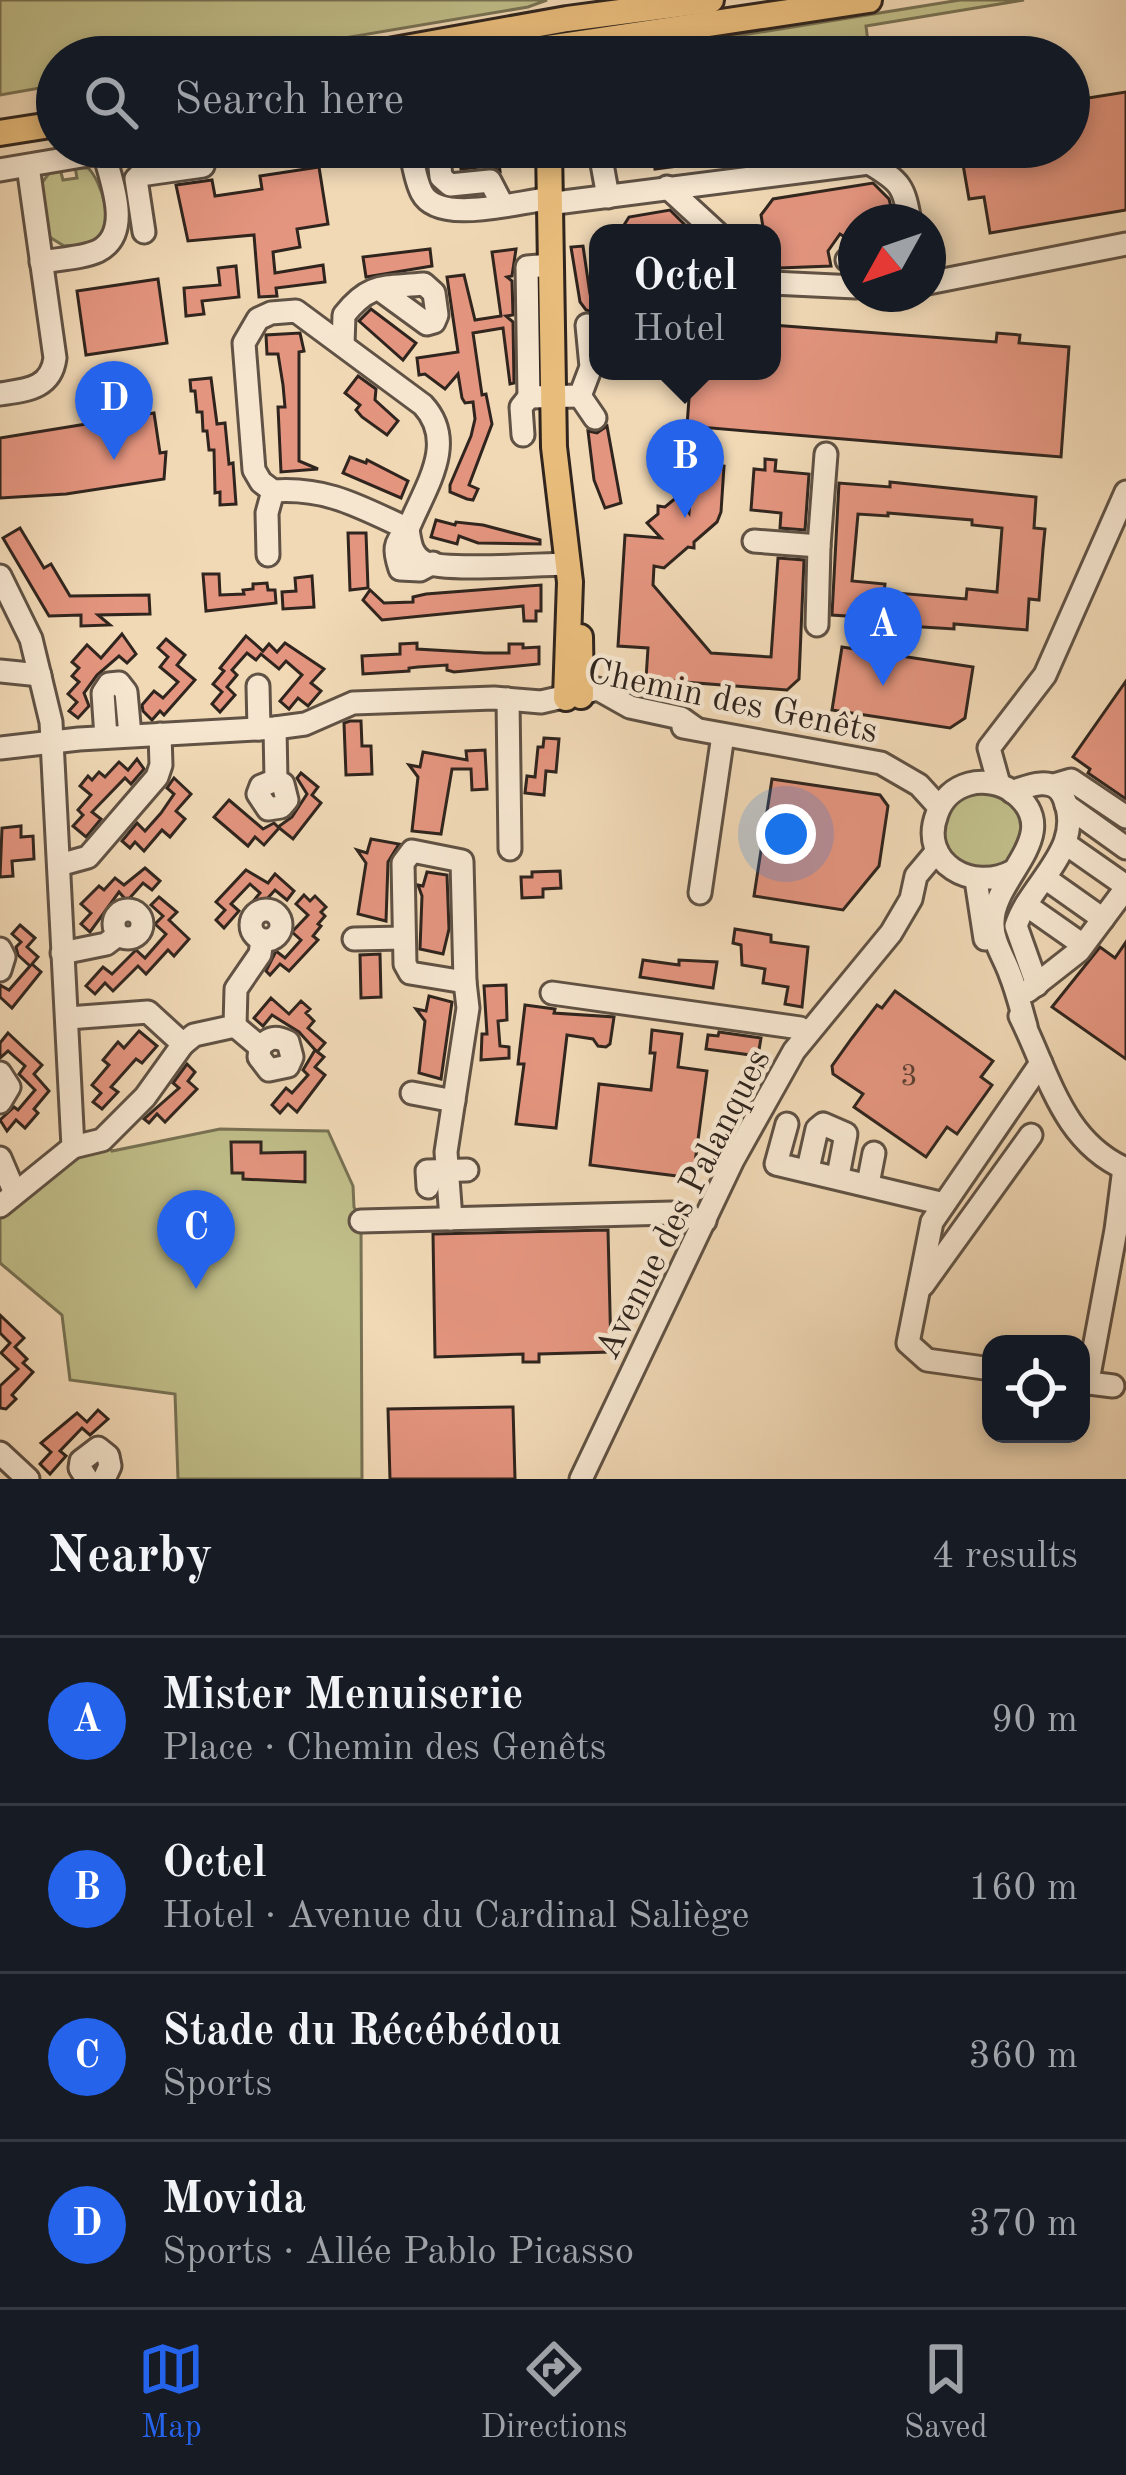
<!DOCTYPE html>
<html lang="en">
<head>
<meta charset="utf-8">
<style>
  :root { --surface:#171b24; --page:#20242c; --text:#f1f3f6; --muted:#9ea1a6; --line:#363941; --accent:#2563eb }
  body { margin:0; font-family:"Old Standard TT",serif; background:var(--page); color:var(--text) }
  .controls { position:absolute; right:36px; bottom:36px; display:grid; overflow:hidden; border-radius:24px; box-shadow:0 6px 18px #0003 }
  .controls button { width:108px; height:108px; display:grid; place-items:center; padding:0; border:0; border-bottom:3px solid var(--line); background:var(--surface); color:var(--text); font:60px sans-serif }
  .compass { position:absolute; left:838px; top:204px; width:108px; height:108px; border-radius:50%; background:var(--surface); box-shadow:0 6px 18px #0003; rotate:230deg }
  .you { position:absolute; left:786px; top:834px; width:42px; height:42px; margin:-30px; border:9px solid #fff; border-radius:50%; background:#1a73e8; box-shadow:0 0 0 18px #1a73e833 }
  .badge { display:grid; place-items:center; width:78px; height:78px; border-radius:50%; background:var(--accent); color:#fff; font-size:39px; font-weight:700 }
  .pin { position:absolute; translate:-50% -99px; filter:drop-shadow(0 3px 6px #0008) }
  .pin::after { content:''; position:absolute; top:63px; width:42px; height:36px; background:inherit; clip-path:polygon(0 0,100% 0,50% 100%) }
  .popup { position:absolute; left:589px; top:224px; width:192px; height:156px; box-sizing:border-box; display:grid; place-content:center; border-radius:24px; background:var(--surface); filter:drop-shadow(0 3px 9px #0005); font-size:39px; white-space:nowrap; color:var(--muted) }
  .popup b { font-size:45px; color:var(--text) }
  .popup::after { content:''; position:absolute; left:50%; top:100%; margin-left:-24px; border:24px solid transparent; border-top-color:var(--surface) }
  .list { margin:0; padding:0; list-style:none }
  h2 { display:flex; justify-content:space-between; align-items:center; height:156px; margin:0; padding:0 48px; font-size:51px }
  h2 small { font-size:39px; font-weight:400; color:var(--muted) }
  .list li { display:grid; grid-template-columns:78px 1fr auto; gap:36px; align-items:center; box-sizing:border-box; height:168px; padding:0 48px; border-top:3px solid var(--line) }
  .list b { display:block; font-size:45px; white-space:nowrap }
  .list p { margin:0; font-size:39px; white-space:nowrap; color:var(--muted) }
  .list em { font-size:39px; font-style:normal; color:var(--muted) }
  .icon { flex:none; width:66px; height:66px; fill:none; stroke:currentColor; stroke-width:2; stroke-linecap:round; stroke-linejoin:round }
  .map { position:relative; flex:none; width:1126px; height:1479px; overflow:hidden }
  .search { position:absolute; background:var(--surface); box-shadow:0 6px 18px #0003; left:36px; right:36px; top:36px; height:132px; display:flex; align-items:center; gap:30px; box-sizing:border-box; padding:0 42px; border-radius:66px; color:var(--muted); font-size:45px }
  .sheet { height:828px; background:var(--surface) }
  nav { display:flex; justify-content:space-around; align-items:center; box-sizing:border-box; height:168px; border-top:3px solid var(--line); background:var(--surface); font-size:33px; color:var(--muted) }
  nav a { display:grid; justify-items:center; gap:6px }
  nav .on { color:var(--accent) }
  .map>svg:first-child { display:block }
  .green { fill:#c0be89; stroke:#787254; stroke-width:3 }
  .building { fill:#e4957f; stroke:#30251e; stroke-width:3; fill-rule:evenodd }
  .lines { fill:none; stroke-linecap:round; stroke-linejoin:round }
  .minor-casing { stroke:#605244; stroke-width:27 }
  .major-casing { stroke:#30251e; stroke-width:30 }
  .minor { stroke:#f6e6d0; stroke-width:21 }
  .major { stroke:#e8bc7b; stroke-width:24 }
  .labels { text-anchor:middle; stroke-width:9; stroke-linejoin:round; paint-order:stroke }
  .number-label { font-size:30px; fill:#5d4136 }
  .street-label { font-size:36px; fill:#30251e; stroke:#f6e6d0 }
</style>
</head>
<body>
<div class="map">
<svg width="1126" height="1479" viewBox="0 0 1126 1479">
  <rect width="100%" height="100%" fill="#f1d9b6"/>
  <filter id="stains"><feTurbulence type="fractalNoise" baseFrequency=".00167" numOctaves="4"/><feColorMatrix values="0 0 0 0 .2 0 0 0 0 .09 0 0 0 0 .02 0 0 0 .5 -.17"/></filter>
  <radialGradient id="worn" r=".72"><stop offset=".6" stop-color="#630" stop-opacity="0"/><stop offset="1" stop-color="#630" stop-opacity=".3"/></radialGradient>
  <g class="green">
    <polygon points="0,0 547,0 528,7 232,57 57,57 57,85 0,95"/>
    <path d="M960,0H1024L866,26L869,51C834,57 763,67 736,48L686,57H606Z"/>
    <path d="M75,167L88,168C101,180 118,230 95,241C87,245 73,245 64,246L48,236L41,184L50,172L60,169L63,180L77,178Z"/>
    <circle cx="982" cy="831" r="40"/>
    <polygon points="220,1129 328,1131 353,1186 354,1207 361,1221 362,1479 178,1479 175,1394 70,1380 62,1315 0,1263 0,1207 102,1140 112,1151"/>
  </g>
  <g class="building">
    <polygon points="1126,92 1126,210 990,233 984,197 969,199 960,147 1069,147 1069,101"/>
    <polygon points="457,147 497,147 500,171 489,166 461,169"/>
    <polygon points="651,147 711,147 700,163 655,169"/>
    <polygon points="319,167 328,224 297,229 300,247 273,252 275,273 323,265 325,282 276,288 277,296 259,297 254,235 188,241 176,185 212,180 215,196 262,189 260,176"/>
    <polygon points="873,183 889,199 895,222 856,222 856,244 840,234 828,251 831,266 779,268 772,263 772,233 764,233 761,215 773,199"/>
    <polygon points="670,210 693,233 619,233 629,217"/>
    <polygon points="583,246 590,294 596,313 586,310 580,302 571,247"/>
    <polygon points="430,249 432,266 366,277 363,257"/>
    <polygon points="516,249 512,276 507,277 512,281 513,315 506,316 513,322 514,383 510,384 503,328 473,333 482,395 486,394 492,424 469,485 478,489 473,500 467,499 450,492 450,485 471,436 475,419 473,402 465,403 462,398 458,374 445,389 425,374 419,375 417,358 458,352 447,277 464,275 475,320 501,316 492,252"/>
    <polygon points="236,266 239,297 202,301 204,314 186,316 184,288 220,285 218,268"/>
    <polygon points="158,279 167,343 86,355 77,291"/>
    <polygon points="371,309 416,343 403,360 359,321"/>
    <polygon points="772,325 996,342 997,333 1020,335 1019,343 1069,347 1061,457 687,426 691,371 772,371"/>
    <polygon points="300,333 304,351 299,352 299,461 318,469 281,472 278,407 285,407 283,385 278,354 267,354 266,335"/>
    <polygon points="358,376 376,389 375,400 398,421 387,435 362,417 356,410 360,405 345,393"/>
    <polygon points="211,378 217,424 225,423 229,464 233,463 236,504 220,505 220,492 215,493 214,450 209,450 207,431 203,431 202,412 197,412 195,391 191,391 190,380"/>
    <polygon points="154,413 160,453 166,452 164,479 66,494 0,498 0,438"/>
    <polygon points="607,426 621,503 605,508 594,480 588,431 597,433"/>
    <polygon points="350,457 366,463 367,460 408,481 401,498 343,473"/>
    <polygon points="765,459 776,460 775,471 809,474 805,530 780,528 781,513 751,510 754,469 765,470"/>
    <polygon points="693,463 724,466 721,512 717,522 694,542 694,548 688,547 664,568 654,566 653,585 711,653 771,657 778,558 804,560 799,679 787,690 646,679 648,648 618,646 625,535 661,538 647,523 658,514 658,506 665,507 677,497 689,513"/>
    <path d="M890,482L1036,497L1034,528L1045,529L1043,549L1039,600L1029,599L1027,630L954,624V629L891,625L892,619L832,615L839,483L890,487ZM888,513L972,520V525L1002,528L997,592L967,589L966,599L884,592L885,584L852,581L858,514L888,516Z"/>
    <polygon points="436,520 455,525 456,522 483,525 540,540 540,544 478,543 459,536 457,544 431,537"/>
    <polygon points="20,528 44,568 51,564 70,596 149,595 150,614 98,615 110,625 81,626 81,615 49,616 3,538"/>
    <polygon points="348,533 366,533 368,588 350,590"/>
    <polygon points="203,574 219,574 220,595 244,594 243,590 253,589 253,584 267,583 268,590 275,590 276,603 206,611"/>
    <polygon points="312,576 314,607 283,609 282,592 296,591 295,578"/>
    <polygon points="541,585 541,611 536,611 536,621 524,621 523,606 382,620 363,600 370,590 384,603 413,602 413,597 426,594"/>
    <polygon points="122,634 136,654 127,663 119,656 97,675 84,693 89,706 78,718 69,711 77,702 68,694 79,682 72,676 79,668 72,662 87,645 101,658"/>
    <polygon points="246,636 263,651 269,644 277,652 285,643 324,669 311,683 321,691 308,706 298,698 289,709 280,701 302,675 286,661 279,669 261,654 256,660 247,653 232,670 237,675 227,687 235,695 220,712 212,704 222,692 213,684 224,671 220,668"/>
    <polygon points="166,639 185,655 177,665 195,680 164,715 160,711 152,720 143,711 142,705 154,691 163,698 178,682 160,667 168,657 158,648"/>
    <polygon points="417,643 417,649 485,653 509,653 509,644 523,644 523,648 539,647 539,664 454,672 447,670 447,665 418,667 409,668 409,671 363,674 362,656 400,654 400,644"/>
    <polygon points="842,647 973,667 965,718 950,728 832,710"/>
    <polygon points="1126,681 1126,799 1088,773 1090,769 1073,757"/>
    <polygon points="350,721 361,721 362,746 371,746 372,774 346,775 344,723"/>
    <polygon points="544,738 559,739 556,772 546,771 544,795 525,793 527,776 535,777 538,747 543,747"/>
    <polygon points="485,750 487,789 472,790 471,769 452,769 441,834 412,831 418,777 409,765 420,767 423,752 467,760 466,751"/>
    <polygon points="137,759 144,769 131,784 125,778 92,812 101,819 86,837 73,826 83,815 78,810 91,795 80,786 88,776 92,780 99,772 105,777 119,762 128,770"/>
    <polygon points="301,773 318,787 312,795 321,803 293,839 278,827 292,817 307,794 297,778"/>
    <polygon points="174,778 191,794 176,811 185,819 170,837 162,830 144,851 135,842 130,848 122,841 137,823 145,831 161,813 174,794 167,788"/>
    <polygon points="772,779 880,795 888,806 879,866 843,910 754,896"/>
    <polygon points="229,800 263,829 274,823 279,828 264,845 255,837 248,846 214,817"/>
    <polygon points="21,826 21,837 33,836 34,859 12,861 13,876 0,877 2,828"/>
    <polygon points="371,839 399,844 388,862 386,921 358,914 366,863 357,850 367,853"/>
    <polygon points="145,868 160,881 152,890 143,883 127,901 119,892 90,932 81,924 91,913 81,904 99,886 104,890 115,878 124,885"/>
    <polygon points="246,870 268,883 275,874 294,891 287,900 275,890 256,911 250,905 260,893 250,884 231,904 239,911 224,928 216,920 225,910 216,902"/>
    <polygon points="560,871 561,888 543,889 543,897 522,898 521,877 532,877 532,872"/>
    <polygon points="427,872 447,875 449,929 443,954 420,949 422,896 418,885 423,886"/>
    <polygon points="304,895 310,901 315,896 326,907 321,912 325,916 318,924 321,926 313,936 318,940 289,971 280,964 270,975 266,971 276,951 285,958 301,940 292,932 308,915 296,904"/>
    <polygon points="159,897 177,912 169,920 189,939 174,956 168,950 146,974 138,966 113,991 105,983 95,994 86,986 103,967 112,974 136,950 145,958 166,934 155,924 163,916 151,905"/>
    <polygon points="20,925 35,938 27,947 38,957 32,964 41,972 12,1008 0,997 0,985 9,990 30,966 18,955 16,947 21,942 12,934"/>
    <polygon points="735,929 771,935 771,942 808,947 802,1007 785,1004 788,987 763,983 765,969 742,965 741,945 733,943"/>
    <polygon points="1126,942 1126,1059 1052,1007 1100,947 1115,958"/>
    <polygon points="380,954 381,997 361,998 360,955"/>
    <polygon points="643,960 679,965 679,960 717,962 713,988 640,977"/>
    <polygon points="506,985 507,1020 498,1021 500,1046 509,1047 509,1058 481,1060 482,1034 487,1034 484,986"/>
    <polygon points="895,991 993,1061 981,1077 992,1085 957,1134 947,1127 926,1157 854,1107 863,1094 833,1074 832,1066 852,1038 877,1005 882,1008"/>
    <polygon points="429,996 452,1002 441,1079 419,1073 425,1021 416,1009 426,1011"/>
    <polygon points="271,998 289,1014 301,1001 310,1009 306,1013 314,1021 308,1028 325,1043 317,1052 299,1032 272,1015 263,1026 254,1018"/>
    <polygon points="525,1005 555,1009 554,1013 614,1017 610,1044 606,1047 598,1046 593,1039 567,1035 556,1128 516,1124 524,1064 518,1064"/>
    <polygon points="652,1030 682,1034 678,1067 707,1071 693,1178 590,1165 599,1084 651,1090 655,1053 650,1053"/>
    <polygon points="139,1031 157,1046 142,1063 136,1059 111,1087 118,1092 102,1109 93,1102 101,1093 92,1085 109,1065 103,1060 118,1042 124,1048"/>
    <polygon points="719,1032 761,1038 758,1056 706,1049 708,1035 718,1036"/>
    <polygon points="8,1033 42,1065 34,1074 49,1091 34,1109 38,1113 25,1128 16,1120 7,1131 0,1120 14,1107 18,1110 35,1090 19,1074 25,1066 8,1051 0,1058 0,1043"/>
    <polygon points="315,1050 324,1057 315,1067 325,1075 297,1112 288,1104 280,1113 272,1105 286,1088 292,1093 308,1075 303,1070"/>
    <polygon points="187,1064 195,1072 188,1081 197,1089 165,1122 157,1114 149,1123 144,1119 179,1088 173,1083"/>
    <polygon points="231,1142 261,1142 261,1153 305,1152 305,1182 243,1179 243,1173 232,1173"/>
    <polygon points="608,1230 611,1352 539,1354 539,1362 523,1362 523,1354 435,1357 433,1234"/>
    <polygon points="0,1315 24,1338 15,1347 27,1359 23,1363 33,1372 12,1395 16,1399 6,1409 0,1408 0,1386 18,1369 1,1353 10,1343 0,1333"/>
    <polygon points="513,1407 515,1479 390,1479 388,1409"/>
    <polygon points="98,1410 108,1419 90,1435 82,1428 60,1451 66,1456 50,1474 40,1464 51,1452 41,1443 77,1413 87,1422"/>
  </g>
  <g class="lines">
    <defs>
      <g id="minor">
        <path d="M410,147C413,162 415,180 422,193C439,225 516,202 548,199"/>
        <polyline points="438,147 441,177 450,185 490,181 502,204"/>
        <polyline points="599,147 608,197"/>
        <polyline points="0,170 135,147"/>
        <polyline points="764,174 762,162 774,147"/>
        <polyline points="667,187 717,233"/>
        <path d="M548,204L869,163C901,182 904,186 910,222"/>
        <polyline points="144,232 136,179 140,175 203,166"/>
        <polyline points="847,260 856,259"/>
        <path d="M41,262C59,259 83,258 98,251C133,233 111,181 104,153"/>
        <polyline points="551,265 527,267 529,397 580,396 591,367 587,325"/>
        <polyline points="772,283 856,287"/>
        <polyline points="928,283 1126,244"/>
        <path d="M296,311L423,405C458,443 425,487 408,529C360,507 327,487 273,491L261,482L254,470L244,343L258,319L271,313Z"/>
        <path d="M343,345L344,315C370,282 384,288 424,284L434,293L437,315L434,322L427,324L379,289"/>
        <path d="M0,394C26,390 51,389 55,358L28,166"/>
        <polyline points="580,396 595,418"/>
        <polyline points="523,435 521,407 529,397"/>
        <path d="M408,529C410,542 411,555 424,562C445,572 541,564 569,564"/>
        <path d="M408,529C393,543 394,551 400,569L420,570L433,563"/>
        <polyline points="754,541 819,546 817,625"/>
        <polyline points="819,546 826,454"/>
        <polyline points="268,555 267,513 273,491"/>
        <polyline points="0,576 31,639 51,722 73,1147 0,1206"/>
        <polyline points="0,671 40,675"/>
        <polyline points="258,686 259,729"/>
        <polyline points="508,699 510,849"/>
        <polyline points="683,727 881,763 919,785 939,807"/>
        <polyline points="275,728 276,780 283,784 287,800 281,807 268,809 258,794 261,786 276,780"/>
        <polyline points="106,737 103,693 109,684 119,683 126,692 130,735"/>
        <polyline points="0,748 79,739 275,728 305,724 353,703 494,698 541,702 598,689 630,707 681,718 695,728"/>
        <polyline points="999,784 989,748 1045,675 1126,492"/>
        <polyline points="1054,785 1071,780 1126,817"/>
        <path d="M1012,792C1029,785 1054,776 1063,796C1087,848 1030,882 1016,926L1037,985"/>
        <polyline points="1066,805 1126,848"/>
        <polyline points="1066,844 1126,886"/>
        <polygon points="412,851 462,861 465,982 410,973 405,964 403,863"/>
        <polyline points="59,865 88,857 157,777 161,765 160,734"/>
        <path d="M1013,871C973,893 918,863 937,814C942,799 954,788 969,784C983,780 1001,783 1013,792C1067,833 993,877 993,922C992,941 1004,957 1010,974C1017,991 1021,1009 1026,1026"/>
        <polyline points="1045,878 1103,919"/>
        <polyline points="976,880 985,939"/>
        <polyline points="700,893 723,735"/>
        <polyline points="1026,905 1083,945"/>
        <circle cx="128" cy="924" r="14"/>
        <circle cx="266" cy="925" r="15"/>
        <polyline points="354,939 404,938"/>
        <polyline points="0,949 4,957 0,970"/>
        <polyline points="62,953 106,944 118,935"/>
        <polyline points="1028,991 1079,951 1126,888"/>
        <polyline points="552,993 800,1028 808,1033"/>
        <path d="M1020,1016C1049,1074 1062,1141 1126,1169"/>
        <polyline points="68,1018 148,1012 183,1044 145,1097 102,1140 73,1147"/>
        <path d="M235,1026L260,1047L259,1057L269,1070L288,1066L292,1057L288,1042C276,1036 269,1037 260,1047"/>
        <polyline points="183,1044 194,1035 235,1026 236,989 260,954 262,940"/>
        <polyline points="0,1073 9,1087 0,1102"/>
        <polyline points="412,1093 454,1101"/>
        <polyline points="787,1124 776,1164 944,1204"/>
        <polyline points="0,1158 15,1193"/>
        <polyline points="808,1169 817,1129 823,1124 846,1134 838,1176"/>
        <polyline points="868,1184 874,1153"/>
        <polyline points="428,1187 427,1171 467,1170"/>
        <polyline points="451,1219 446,1152 468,1008 465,982"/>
        <polyline points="361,1221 672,1213 705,1221"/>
        <polyline points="923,1285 1031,1135"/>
        <polyline points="991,1369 927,1360 908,1343 932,1222 1041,1063"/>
        <polyline points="1081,1380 1090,1370 1116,1230 1124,1168"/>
        <polyline points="1081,1382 1113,1386"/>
        <polyline points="0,1453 28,1479"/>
        <polyline points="87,1479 80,1468 81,1461 98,1448 108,1456 110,1466 104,1479"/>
        <polyline points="581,1479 733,1160 794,1051 891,933 911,899 916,876 937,851"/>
      </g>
      <g id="major">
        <polyline points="355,57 567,19 711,0"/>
        <polyline points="488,57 869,0"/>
        <polyline points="0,133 57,124"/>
        <polyline points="549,147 554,447 570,582 566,698"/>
        <polyline points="580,637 581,696"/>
      </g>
    </defs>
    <use href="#minor" class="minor-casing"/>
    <use href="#major" class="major-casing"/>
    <use href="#minor" class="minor"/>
    <use href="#major" class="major"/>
  </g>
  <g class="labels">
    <g class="number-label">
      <text x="909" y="1085">3</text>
    </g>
    <g class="street-label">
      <text transform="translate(733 699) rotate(12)" y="13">Chemin des Genêts</text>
      <text transform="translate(681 1203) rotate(-63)" y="13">Avenue des Palanques</text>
    </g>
  </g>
  <rect width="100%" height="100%" filter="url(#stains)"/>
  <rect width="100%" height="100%" fill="url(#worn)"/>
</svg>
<div class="controls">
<button><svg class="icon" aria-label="locate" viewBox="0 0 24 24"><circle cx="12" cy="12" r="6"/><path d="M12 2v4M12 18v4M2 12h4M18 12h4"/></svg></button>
</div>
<svg class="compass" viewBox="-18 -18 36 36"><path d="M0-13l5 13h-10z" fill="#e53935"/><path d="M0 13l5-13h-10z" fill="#9ea1a6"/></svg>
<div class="you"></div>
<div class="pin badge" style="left:883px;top:686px">A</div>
<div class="pin badge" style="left:685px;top:518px">B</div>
<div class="popup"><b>Octel</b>Hotel</div>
<div class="pin badge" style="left:196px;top:1289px">C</div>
<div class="pin badge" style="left:114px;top:460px">D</div>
<div class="search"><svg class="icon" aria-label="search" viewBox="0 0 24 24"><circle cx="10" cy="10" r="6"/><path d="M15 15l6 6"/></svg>Search here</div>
</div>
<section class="sheet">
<h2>Nearby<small>4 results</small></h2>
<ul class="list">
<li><span class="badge">A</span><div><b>Mister Menuiserie</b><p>Place · Chemin des Genêts</p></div><em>90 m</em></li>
<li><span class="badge">B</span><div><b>Octel</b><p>Hotel · Avenue du Cardinal Saliège</p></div><em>160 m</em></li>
<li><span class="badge">C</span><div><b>Stade du Récébédou</b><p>Sports</p></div><em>360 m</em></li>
<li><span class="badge">D</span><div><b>Movida</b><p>Sports · Allée Pablo Picasso</p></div><em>370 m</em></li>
</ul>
</section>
<nav>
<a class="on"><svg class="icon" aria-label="map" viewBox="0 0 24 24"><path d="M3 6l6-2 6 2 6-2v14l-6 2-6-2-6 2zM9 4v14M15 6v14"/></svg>Map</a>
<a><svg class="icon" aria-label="directions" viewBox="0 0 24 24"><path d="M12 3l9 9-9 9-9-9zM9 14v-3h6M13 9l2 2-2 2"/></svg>Directions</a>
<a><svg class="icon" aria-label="saved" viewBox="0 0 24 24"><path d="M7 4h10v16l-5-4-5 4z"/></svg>Saved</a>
</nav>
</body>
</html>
